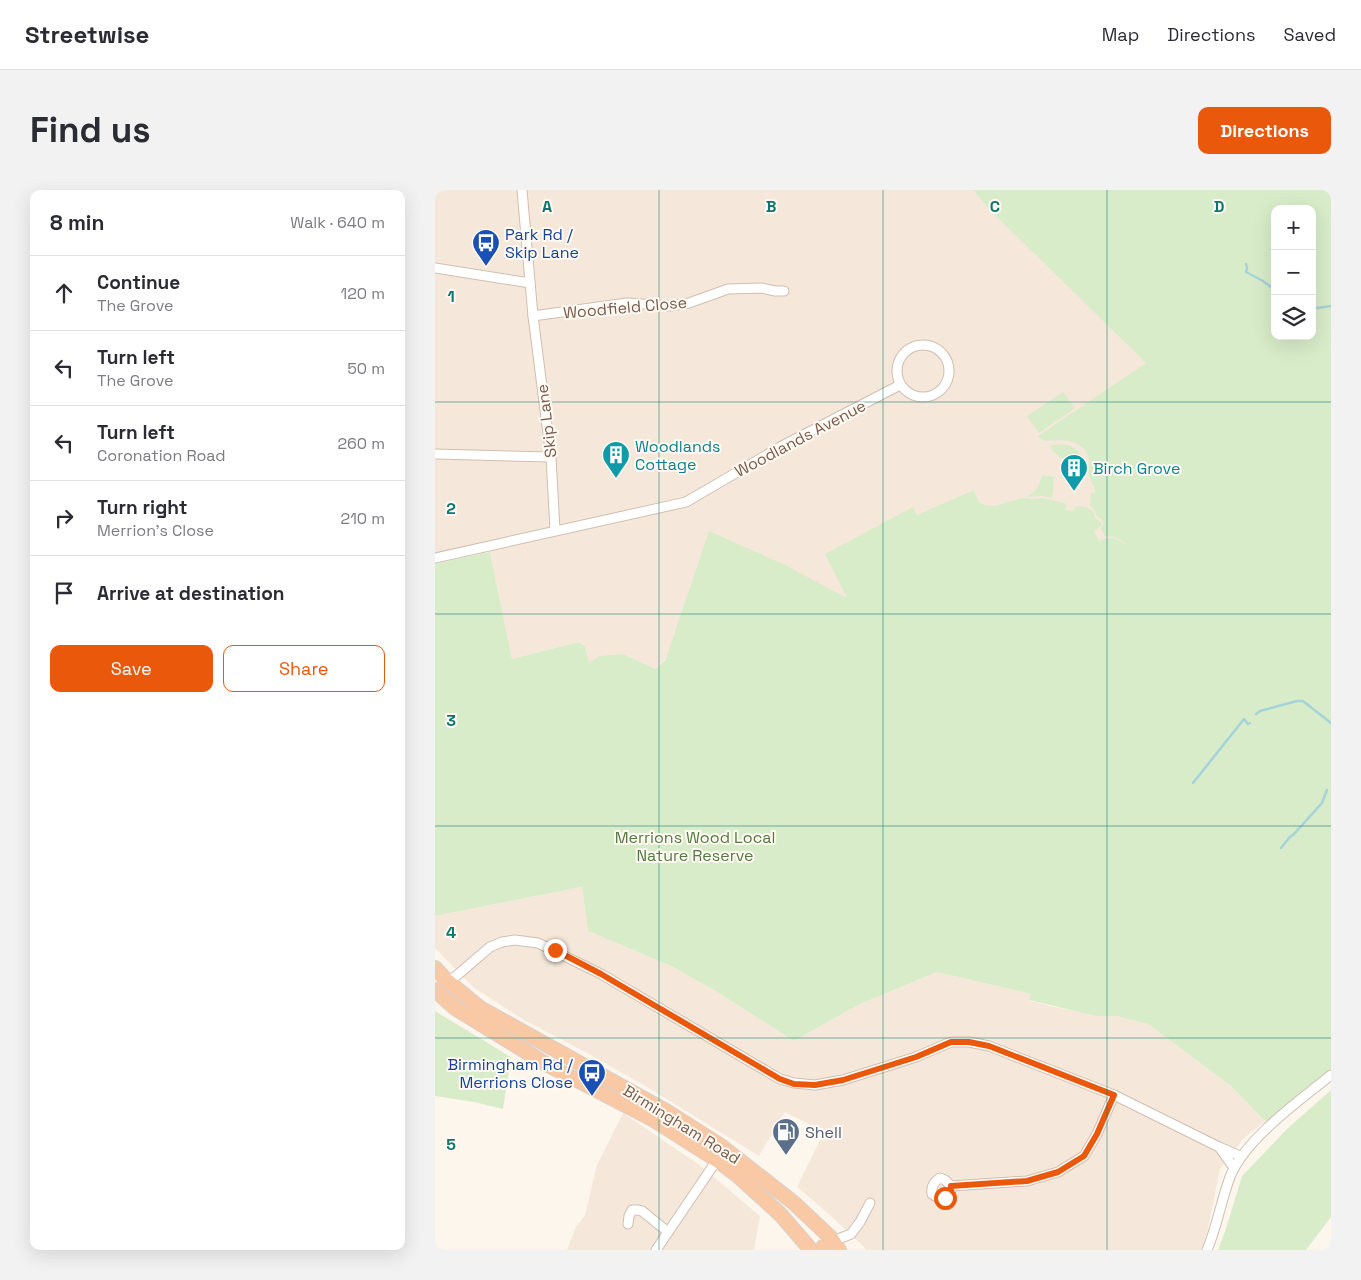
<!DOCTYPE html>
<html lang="en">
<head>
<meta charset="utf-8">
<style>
  :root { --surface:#fff; --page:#f2f2f3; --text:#2b2b33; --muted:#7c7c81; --line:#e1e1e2; --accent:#ea580c }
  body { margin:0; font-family:"Space Grotesk",sans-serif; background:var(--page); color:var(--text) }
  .controls { position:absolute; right:15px; top:15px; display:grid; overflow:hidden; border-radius:10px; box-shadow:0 5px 20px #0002 }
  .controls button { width:45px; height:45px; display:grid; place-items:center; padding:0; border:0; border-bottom:1px solid var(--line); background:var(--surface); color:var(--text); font:25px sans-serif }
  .stop { position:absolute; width:15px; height:15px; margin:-11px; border:4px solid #ea580c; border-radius:50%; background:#fff }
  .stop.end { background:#ea580c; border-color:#fff; box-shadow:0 1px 5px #0008 }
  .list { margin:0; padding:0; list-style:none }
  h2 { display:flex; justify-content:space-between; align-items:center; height:65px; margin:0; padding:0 20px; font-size:21px }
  h2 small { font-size:16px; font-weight:400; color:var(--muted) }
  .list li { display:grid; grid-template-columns:32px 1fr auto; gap:15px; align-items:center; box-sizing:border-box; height:75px; padding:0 20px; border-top:1px solid var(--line) }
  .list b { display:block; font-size:19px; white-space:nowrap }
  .list p { margin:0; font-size:16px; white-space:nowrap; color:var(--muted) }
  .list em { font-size:16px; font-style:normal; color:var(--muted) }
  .actions { display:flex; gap:10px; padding:15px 20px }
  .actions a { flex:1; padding:11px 0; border:1px solid var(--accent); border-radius:10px; text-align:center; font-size:18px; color:var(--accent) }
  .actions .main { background:var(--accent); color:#fff }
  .icon { flex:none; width:28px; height:28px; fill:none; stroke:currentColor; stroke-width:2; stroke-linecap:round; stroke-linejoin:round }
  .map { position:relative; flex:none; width:896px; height:1060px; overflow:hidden; border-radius:10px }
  header { display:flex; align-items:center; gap:30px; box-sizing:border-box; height:70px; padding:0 25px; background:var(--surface); border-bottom:1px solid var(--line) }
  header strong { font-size:24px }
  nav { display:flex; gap:28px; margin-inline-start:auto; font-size:18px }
  .intro { display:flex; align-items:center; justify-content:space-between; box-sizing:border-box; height:120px; padding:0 30px }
  h1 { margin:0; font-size:35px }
  .button { padding:12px 22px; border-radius:10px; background:var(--accent); color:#fff; font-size:18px; font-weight:700 }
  main { display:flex; gap:30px; padding:0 30px }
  aside { flex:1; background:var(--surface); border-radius:10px; box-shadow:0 5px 20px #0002 }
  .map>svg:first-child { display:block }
  .residential { fill:#f5e8da }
  .green { fill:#d8ecc9; fill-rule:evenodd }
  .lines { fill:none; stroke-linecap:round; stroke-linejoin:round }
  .stream { stroke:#a5d3da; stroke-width:2.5 }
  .minor-casing { stroke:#d1beb0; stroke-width:11 }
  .trunk-casing { stroke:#dad1cd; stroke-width:16 }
  .minor { stroke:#fff; stroke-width:9 }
  .trunk { stroke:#f9c8a4; stroke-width:14 }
  .route { stroke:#ea580c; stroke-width:6 }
  .grid { fill:none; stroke:#0f766e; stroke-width:1; stroke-opacity:0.55 }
  .labels { text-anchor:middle; stroke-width:4; stroke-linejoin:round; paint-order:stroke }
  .transit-label { font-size:16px; fill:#164399; stroke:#fffaf3; text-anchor:start }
  .street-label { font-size:16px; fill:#7a5c4d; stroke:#fffaf3 }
  .culture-label { font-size:16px; fill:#0d838f; stroke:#fffaf3; text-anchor:start }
  .park-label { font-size:16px; fill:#537a41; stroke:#fffaf3 }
  .service-label { font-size:16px; fill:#4e5e75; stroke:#fffaf3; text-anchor:start }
  .grid-label { font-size:16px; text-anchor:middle; font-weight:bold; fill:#0f766e; stroke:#fffaf3; stroke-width:4; stroke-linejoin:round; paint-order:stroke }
</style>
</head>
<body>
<header>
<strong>Streetwise</strong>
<nav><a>Map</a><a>Directions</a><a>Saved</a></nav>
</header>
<div class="intro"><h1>Find us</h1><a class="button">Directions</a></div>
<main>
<aside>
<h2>8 min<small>Walk · 640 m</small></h2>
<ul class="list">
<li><svg class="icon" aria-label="ahead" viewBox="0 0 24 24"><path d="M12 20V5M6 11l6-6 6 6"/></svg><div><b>Continue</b><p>The Grove</p></div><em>120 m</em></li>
<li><svg class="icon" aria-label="left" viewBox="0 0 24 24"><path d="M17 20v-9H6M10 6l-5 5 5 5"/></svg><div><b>Turn left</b><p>The Grove</p></div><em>50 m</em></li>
<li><svg class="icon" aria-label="left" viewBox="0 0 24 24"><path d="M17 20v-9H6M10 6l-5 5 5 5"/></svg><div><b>Turn left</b><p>Coronation Road</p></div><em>260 m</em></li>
<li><svg class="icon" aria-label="right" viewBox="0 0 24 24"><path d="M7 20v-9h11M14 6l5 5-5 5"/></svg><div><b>Turn right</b><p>Merrion's Close</p></div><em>210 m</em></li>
<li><svg class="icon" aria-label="arrive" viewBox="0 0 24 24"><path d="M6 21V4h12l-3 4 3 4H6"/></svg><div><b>Arrive at destination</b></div></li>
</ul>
<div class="actions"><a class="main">Save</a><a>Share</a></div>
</aside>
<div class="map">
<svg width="896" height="1060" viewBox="0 0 896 1060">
  <rect width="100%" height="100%" fill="#fdf6ec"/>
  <g class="residential">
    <polygon points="0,0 538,0 551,16 809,266 619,537 230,469 221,479 188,464 154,472 150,456 143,452 77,469 55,362 55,350 0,363"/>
    <polygon points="147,697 153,741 236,776 279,800 359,851 423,815 502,782 596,804 594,811 661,826 681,826 713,834 796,896 830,931 808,949 785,979 770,1053 766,1060 430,1060 429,1057 395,1025 362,997 389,942 350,922 324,966 217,900 154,864 89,830 38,797 0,758 0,726"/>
    <polygon points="188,923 263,974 325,1026 319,1060 132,1060 141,1037 150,1025 162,975"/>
  </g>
  <g class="green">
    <path d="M538,0H896V880L836,929L830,931L796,896L713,834L681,826H661L594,810L596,804L502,782L423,815L359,851L279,800L236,776L153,741L147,697L0,726V373L55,362L77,469L143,452L150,456L154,472L165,466L188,464L221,479L231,469L274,341L350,375L412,408L390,364L478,317L482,325L539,300L543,311L549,315L560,316L586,308L598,309L607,308L630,313L631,317L630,320L640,321L639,318L642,316C651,318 659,317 660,328L666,332V336L659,341L664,351C675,346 682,347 691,356C688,349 678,346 670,346L666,338C670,333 668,329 662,327L659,319L655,316L656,303H660C661,297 655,292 654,285C653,279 655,274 654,269C653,264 651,261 648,258C637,248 624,250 610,251L607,250L603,246L711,173L551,16ZM840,19H877V146H840Z"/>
    <polygon points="628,202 640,218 604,243 592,226"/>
    <path d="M616,255C622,255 628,254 633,255C647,259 657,278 638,280L616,259Z"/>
    <path d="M607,285L621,287V288H619L617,308L607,306L590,307C601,303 605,295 607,285Z"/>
    <polygon points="0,821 76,867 68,919 39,912 0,906"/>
    <polygon points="896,900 896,1027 871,1060 783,1060 790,1042 807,986 853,938"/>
  </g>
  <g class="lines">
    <g class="stream">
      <polyline points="811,74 812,78 811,82 828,91 840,100"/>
      <polyline points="877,117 882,118 896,116"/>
      <polyline points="821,524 825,521 862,511 868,511 896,533"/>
      <polyline points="758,593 809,529 813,534 815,533"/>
      <polyline points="846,658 854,648 859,644 887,613 892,600"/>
    </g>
    <defs>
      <g id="minor">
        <polyline points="87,0 98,126 116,267 120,340"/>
        <polyline points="0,78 95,93"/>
        <polyline points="98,126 192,113 235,116 254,113 293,99 326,98 340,101 349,101"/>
        <circle cx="488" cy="181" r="26"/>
        <polyline points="0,264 116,267"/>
        <polyline points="0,368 251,312 347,256 465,195"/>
        <polyline points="11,790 20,787 55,757 67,752 80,750 103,753 166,784 345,889 359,893 380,895 408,890 481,867 516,852 534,852 554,856 679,905 784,957 805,966"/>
        <polyline points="785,958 799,978"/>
        <path d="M516,996V1000C511,1009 505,1010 497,1004C496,997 498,992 505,988L510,990L516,996L592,991L623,982L649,966L662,944L679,905"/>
        <polyline points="193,1034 194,1026 197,1020 202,1020 207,1021 233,1042"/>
        <polyline points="398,1051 416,1044 425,1032 435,1013"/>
        <polyline points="221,1060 282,970"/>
        <path d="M772,1060C782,1037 786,1011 795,987C810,949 864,911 896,885"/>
      </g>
      <g id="trunk">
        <polyline points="0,778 11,790 45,818 231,921 286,956 359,1013 395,1047 404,1060"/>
        <polyline points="0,800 20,818 111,874 219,930 282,970 302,985 346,1025 376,1060"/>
        <polyline points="388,1060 388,1057 398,1051"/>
      </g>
    </defs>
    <use href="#minor" class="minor-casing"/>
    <use href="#trunk" class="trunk-casing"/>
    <use href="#minor" class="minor"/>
    <use href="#trunk" class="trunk"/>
  </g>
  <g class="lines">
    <polyline class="route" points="120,760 166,784 345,889 359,894 380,895 408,890 481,867 516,852 534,852 554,856 679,905 662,944 649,966 623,982 592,991 516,996 516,1000 510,1008"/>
  </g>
  <path class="grid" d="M224,0V1060M448,0V1060M672,0V1060M0,212H896M0,424H896M0,636H896M0,848H896"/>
  <defs>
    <symbol id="bus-pin" viewBox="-11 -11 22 30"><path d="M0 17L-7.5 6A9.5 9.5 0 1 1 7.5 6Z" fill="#1a4fb4" stroke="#fffaf3"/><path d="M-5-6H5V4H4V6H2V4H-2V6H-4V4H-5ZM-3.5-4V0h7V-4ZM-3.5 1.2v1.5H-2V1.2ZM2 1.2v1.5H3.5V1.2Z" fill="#fff"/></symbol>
    <symbol id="building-pin" viewBox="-11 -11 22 30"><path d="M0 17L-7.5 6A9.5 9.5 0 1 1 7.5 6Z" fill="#0f9aa8" stroke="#fffaf3"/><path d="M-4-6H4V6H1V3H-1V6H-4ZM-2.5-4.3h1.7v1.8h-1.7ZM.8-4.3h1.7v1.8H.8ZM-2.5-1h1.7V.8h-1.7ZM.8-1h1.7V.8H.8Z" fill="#fff"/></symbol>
    <symbol id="fuel-pin" viewBox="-11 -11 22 30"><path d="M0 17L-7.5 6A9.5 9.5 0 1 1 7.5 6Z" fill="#5c6f8a" stroke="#fffaf3"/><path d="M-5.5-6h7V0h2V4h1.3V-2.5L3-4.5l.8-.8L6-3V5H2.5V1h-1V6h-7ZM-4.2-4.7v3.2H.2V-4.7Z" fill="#fff"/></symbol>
  </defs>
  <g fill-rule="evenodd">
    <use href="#bus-pin" x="35" y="37" width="32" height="43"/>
    <use href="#building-pin" x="165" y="249" width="32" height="43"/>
    <use href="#building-pin" x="623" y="262" width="32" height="43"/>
    <use href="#bus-pin" x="141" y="867" width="32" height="43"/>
    <use href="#fuel-pin" x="335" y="926" width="32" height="43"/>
  </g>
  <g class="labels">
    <g class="transit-label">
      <text x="70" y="50">Park Rd /<tspan x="70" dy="18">Skip Lane</tspan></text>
      <text x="138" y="880" text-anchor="end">Birmingham Rd /<tspan x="138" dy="18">Merrions Close</tspan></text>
    </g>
    <g class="street-label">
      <text transform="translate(190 117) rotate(-5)" y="6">Woodfield Close</text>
      <text transform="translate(111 231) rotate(-97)" y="6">Skip Lane</text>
      <text transform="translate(365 248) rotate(-28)" y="6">Woodlands Avenue</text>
      <text transform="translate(247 934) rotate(32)" y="6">Birmingham Road</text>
    </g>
    <g class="culture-label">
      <text x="200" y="262">Woodlands<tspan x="200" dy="18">Cottage</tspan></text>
      <text x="658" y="284">Birch Grove</text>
    </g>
    <g class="park-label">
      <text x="260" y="653">Merrions Wood Local<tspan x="260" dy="18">Nature Reserve</tspan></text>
    </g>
    <g class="service-label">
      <text x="370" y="948">Shell</text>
    </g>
  </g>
  <g class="grid-label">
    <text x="112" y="22">A</text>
    <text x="336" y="22">B</text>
    <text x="560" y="22">C</text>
    <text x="784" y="22">D</text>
    <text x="16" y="112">1</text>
    <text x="16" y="324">2</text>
    <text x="16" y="536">3</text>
    <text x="16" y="748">4</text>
    <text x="16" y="960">5</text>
  </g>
</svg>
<div class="controls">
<button>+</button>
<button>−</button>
<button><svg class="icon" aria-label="layers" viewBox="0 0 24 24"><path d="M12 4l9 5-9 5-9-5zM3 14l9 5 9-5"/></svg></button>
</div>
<div class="stop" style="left:510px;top:1008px"></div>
<div class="stop end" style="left:120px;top:760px"></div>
</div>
</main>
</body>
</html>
